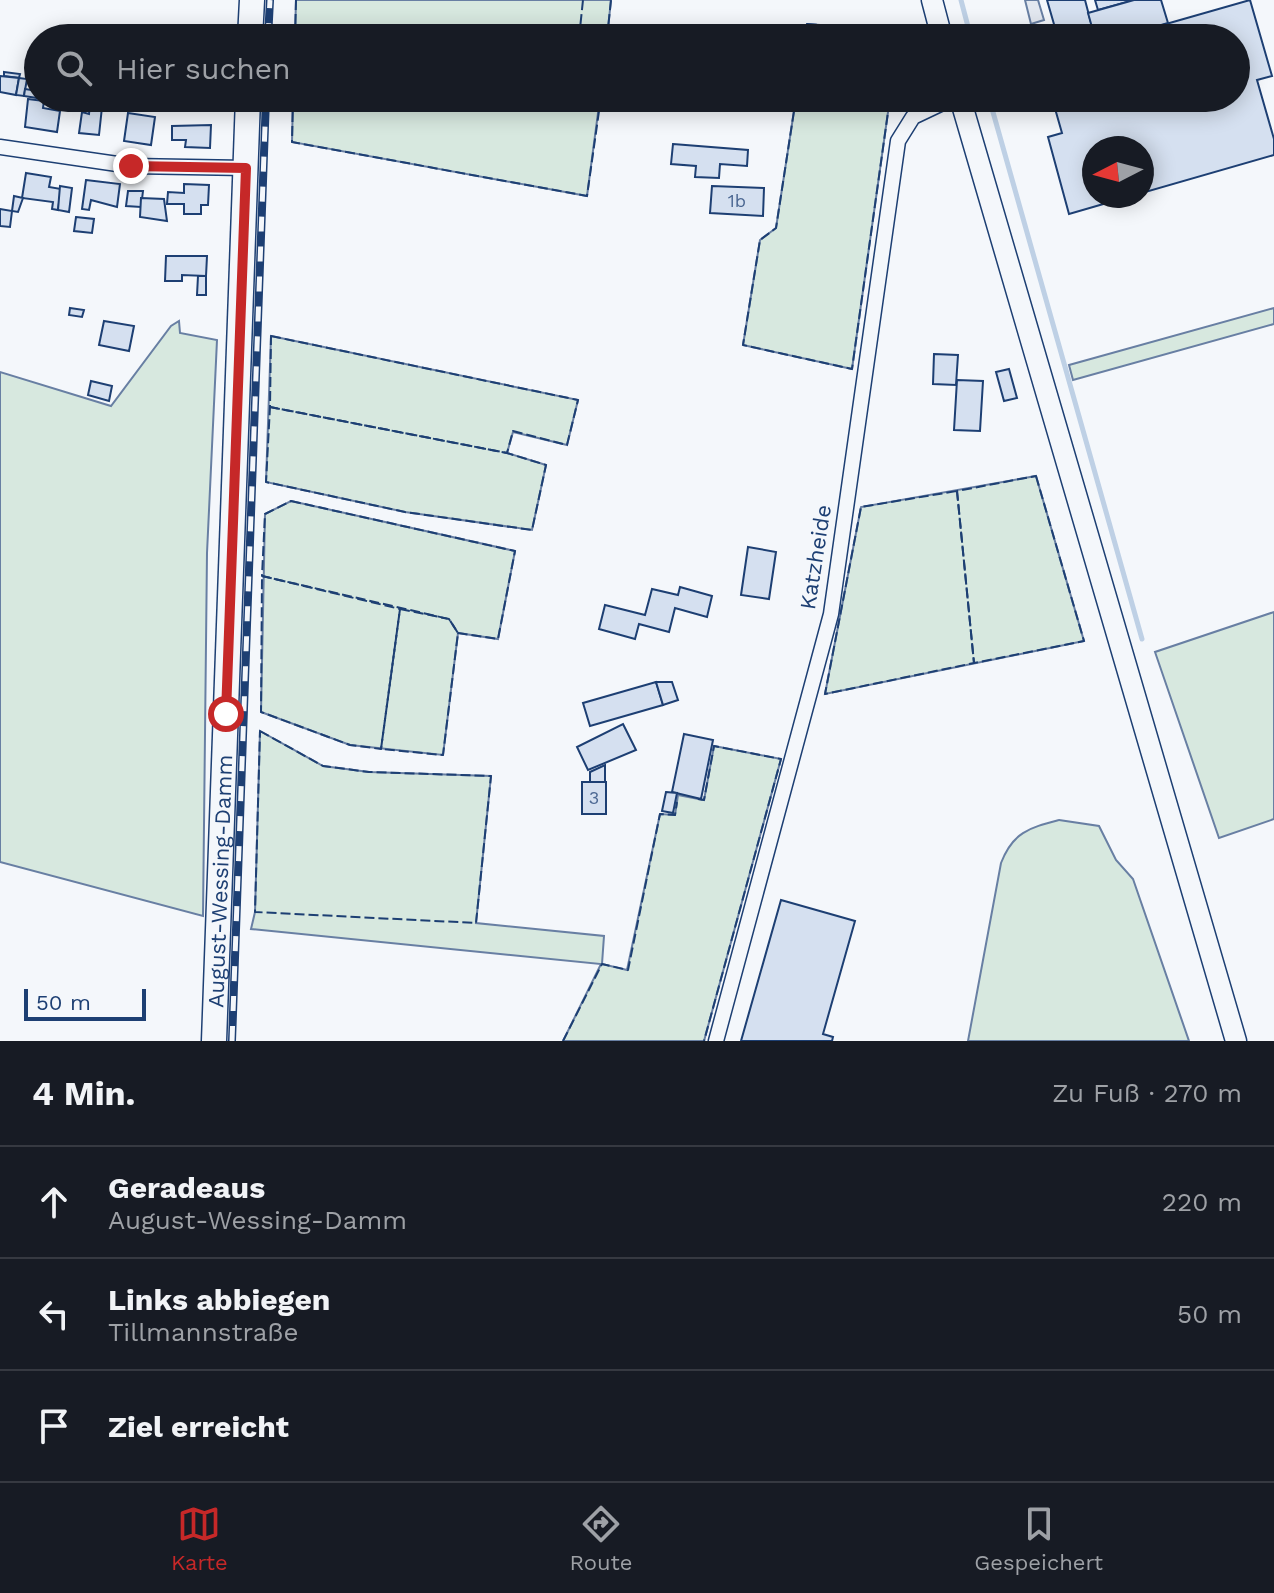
<!DOCTYPE html>
<html lang="de">
<head>
<meta charset="utf-8">
<style>
  :root { --surface:#171b24; --page:#20242c; --text:#f1f3f6; --muted:#9ea1a6; --line:#363941; --accent:#c62828 }
  body { margin:0; font-family:"Work Sans",sans-serif; background:var(--page); color:var(--text) }
  .compass { position:absolute; left:1082px; top:136px; width:72px; height:72px; border-radius:50%; background:var(--surface); box-shadow:0 4px 20px #0003; rotate:264deg }
  .scale { position:absolute; left:24px; bottom:20px; width:122px; box-sizing:border-box; padding-left:8px; border:4px solid #1d3f73; border-top:0; font-size:22px; line-height:28px; white-space:nowrap; color:#1d3f73; -webkit-text-stroke:6px #f4f7fb; paint-order:stroke }
  .stop { position:absolute; width:24px; height:24px; margin:-18px; border:6px solid #c62828; border-radius:50%; background:#fff }
  .stop.end { background:#c62828; border-color:#fff; box-shadow:0 2px 8px #0008 }
  .list { margin:0; padding:0; list-style:none }
  h2 { display:flex; justify-content:space-between; align-items:center; height:104px; margin:0; padding:0 32px; font-size:34px }
  h2 small { font-size:26px; font-weight:400; color:var(--muted) }
  .list li { display:grid; grid-template-columns:52px 1fr auto; gap:24px; align-items:center; box-sizing:border-box; height:112px; padding:0 32px; border-top:2px solid var(--line) }
  .list b { display:block; font-size:30px; white-space:nowrap }
  .list p { margin:0; font-size:26px; white-space:nowrap; color:var(--muted) }
  .list em { font-size:26px; font-style:normal; color:var(--muted) }
  .icon { flex:none; width:44px; height:44px; fill:none; stroke:currentColor; stroke-width:2; stroke-linecap:round; stroke-linejoin:round }
  .map { position:relative; flex:none; width:1274px; height:1041px; overflow:hidden }
  .search { position:absolute; background:var(--surface); box-shadow:0 4px 20px #0003; left:24px; right:24px; top:24px; height:88px; display:flex; align-items:center; gap:20px; box-sizing:border-box; padding:0 28px; border-radius:44px; color:var(--muted); font-size:30px }
  .sheet { height:440px; background:var(--surface) }
  nav { display:flex; justify-content:space-around; align-items:center; box-sizing:border-box; height:112px; border-top:2px solid var(--line); background:var(--surface); font-size:22px; color:var(--muted) }
  nav a { display:grid; justify-items:center; gap:4px }
  nav .on { color:var(--accent) }
  .map>svg:first-child { display:block }
  .green { fill:#d7e8df; stroke:#687fa3; stroke-width:2 }
  .parking { fill:#e3e8f0; stroke:#687fa3; stroke-width:2 }
  .lines { fill:none; stroke-linecap:round; stroke-linejoin:round }
  .stream { stroke:#bed0e5; stroke-width:5 }
  .building { fill:#d5e0f0; stroke:#1d3f73; stroke-width:2 }
  .street-casing { stroke:#1d3f73; stroke-width:17 }
  .secondary-casing { stroke:#1d3f73; stroke-width:23 }
  .primary-casing { stroke:#1d3f73; stroke-width:27 }
  .street { stroke:#f4f7fb; stroke-width:14 }
  .secondary { stroke:#f4f7fb; stroke-width:20 }
  .primary { stroke:#f4f7fb; stroke-width:24 }
  .rail-casing { stroke:#1d3f73; stroke-width:8 }
  .rail { stroke:#f4f7fb; stroke-width:5; stroke-dasharray:15; stroke-linecap:butt }
  .fence { stroke:#1d3f73; stroke-width:2; stroke-dasharray:10 4; stroke-linecap:butt }
  .route { stroke:#c62828; stroke-width:10 }
  .labels { text-anchor:middle; stroke-width:6; stroke-linejoin:round; paint-order:stroke }
  .number-label { font-size:18px; fill:#4b6792 }
  .street-label { font-size:22px; fill:#1d3f73; stroke:#f4f7fb }
</style>
</head>
<body>
<div class="map">
<svg width="1274" height="1041" viewBox="0 0 1274 1041">
  <rect width="100%" height="100%" fill="#f4f7fb"/>
  <g class="green">
    <polygon points="296,0 611,0 607,38 295,38"/>
    <polygon points="807,24 899,31 898,38 805,38"/>
    <polygon points="293,98 600,98 587,196 292,142"/>
    <polygon points="796,98 890,98 852,369 743,345 760,240 776,228"/>
    <polygon points="1274,308 1274,324 1073,380 1069,365"/>
    <polygon points="179,321 180,333 217,340 207,553 203,916 0,862 0,372 111,406 171,326"/>
    <polygon points="271,336 578,400 567,445 513,432 507,453 546,465 532,530 405,512 266,482"/>
    <polygon points="1036,476 1084,641 825,694 861,507"/>
    <polygon points="291,501 515,551 498,639 458,633 443,755 350,745 261,712 265,514"/>
    <polygon points="1274,612 1274,819 1219,838 1155,652"/>
    <polygon points="260,731 323,766 369,772 491,776 476,923 604,936 602,964 627,970 660,814 675,815 678,795 704,800 714,746 781,759 704,1041 563,1041 601,964 251,929 255,912"/>
    <path d="M1059,820L1099,826L1116,860L1133,879L1189,1041H968L1001,863C1013,832 1029,828 1059,820Z"/>
  </g>
  <polygon class="parking" points="1025,0 1038,0 1044,20 1031,24"/>
  <g class="lines">
    <g class="stream">
      <polyline points="961,0 971,38"/>
      <polyline points="989,98 1142,639"/>
    </g>
  </g>
  <g class="building">
    <polygon points="1047,0 1085,0 1095,38 1058,38"/>
    <polygon points="1095,0 1134,0 1098,10"/>
    <polygon points="1134,0 1161,0 1168,23 1117,38 1095,38 1088,13"/>
    <polygon points="1250,0 1272,76 1257,80 1274,139 1274,155 1142,193 1142,148 1094,148 1094,196 1131,196 1069,214 1048,137 1062,133 1052,98 1236,98 1236,38 1117,38"/>
    <polygon points="4,72 20,74 19,78 4,76"/>
    <polygon points="0,76 19,78 16,95 0,92"/>
    <polygon points="19,78 27,79 24,96 16,95"/>
    <polygon points="25,89 38,91 37,98 24,96"/>
    <polygon points="123,98 134,98 133,107 122,105"/>
    <polygon points="28,99 44,101 43,108 60,111 57,132 25,127"/>
    <polygon points="90,105 102,107 99,135 79,133 82,112 89,114"/>
    <polygon points="128,113 155,117 151,145 124,141"/>
    <polygon points="211,125 210,148 185,147 186,140 172,140 172,126"/>
    <polygon points="673,144 748,150 747,166 720,164 719,178 695,177 696,166 671,164"/>
    <polygon points="26,173 51,177 49,187 61,189 58,210 52,209 53,202 22,198"/>
    <polygon points="86,180 120,184 117,207 91,200 89,210 82,209"/>
    <polygon points="184,184 209,185 208,205 201,205 201,214 184,214 184,204 167,204 168,192 184,193"/>
    <polygon points="60,186 72,188 69,212 58,210"/>
    <polygon points="712,186 764,188 763,216 710,213"/>
    <polygon points="128,191 143,191 141,207 126,206"/>
    <polygon points="14,196 23,198 18,212 12,211"/>
    <polygon points="141,198 164,199 167,221 140,217"/>
    <polygon points="0,209 12,211 10,227 0,226"/>
    <polygon points="76,217 94,219 92,233 74,231"/>
    <polygon points="166,256 207,256 206,276 182,275 182,281 165,281"/>
    <polygon points="198,276 206,276 206,295 197,295"/>
    <polygon points="70,308 84,310 82,317 69,315"/>
    <polygon points="104,321 134,326 129,351 99,345"/>
    <polygon points="934,354 958,355 956,385 933,384"/>
    <polygon points="1009,369 1017,398 1004,401 996,372"/>
    <polygon points="957,380 983,381 980,431 954,430"/>
    <polygon points="91,381 112,386 109,401 88,395"/>
    <polygon points="748,547 776,552 769,599 741,595"/>
    <polygon points="680,587 712,596 707,617 675,608 669,632 639,624 635,639 599,629 605,605 645,615 652,589 678,595"/>
    <polygon points="656,682 663,705 590,726 583,703"/>
    <polygon points="656,682 672,682 678,700 663,705"/>
    <polygon points="623,724 636,750 588,770 577,747"/>
    <polygon points="684,734 713,740 701,799 672,792"/>
    <polygon points="605,765 605,782 590,782 590,772"/>
    <rect x="582" y="782" width="24" height="32"/>
    <polygon points="666,792 677,793 673,813 662,811"/>
    <polygon points="781,900 855,921 823,1034 833,1037 832,1041 741,1041"/>
  </g>
  <g class="lines">
    <defs>
      <g id="street">
        <polyline points="0,147 131,166 246,168"/>
        <polyline points="716,1041 831,614 898,141 913,117 953,98"/>
      </g>
      <g id="secondary">
        <polyline points="932,0 942,38"/>
        <polyline points="960,98 1236,1041"/>
      </g>
      <g id="primary">
        <polyline points="250,38 252,0"/>
        <path id="s1" d="M214,1041L248,98"/>
      </g>
    </defs>
    <use href="#street" class="street-casing"/>
    <use href="#secondary" class="secondary-casing"/>
    <use href="#primary" class="primary-casing"/>
    <use href="#street" class="street"/>
    <use href="#secondary" class="secondary"/>
    <use href="#primary" class="primary"/>
    <defs>
      <g id="rail">
        <polyline points="268,38 270,0"/>
        <polyline points="232,1041 266,98"/>
      </g>
    </defs>
    <use href="#rail" class="rail-casing"/>
    <use href="#rail" class="rail"/>
    <g class="fence">
      <polyline points="295,38 296,0"/>
      <polyline points="579,38 583,0"/>
      <polyline points="607,38 611,0"/>
      <polyline points="805,38 807,24 899,31 898,38"/>
      <polyline points="293,98 292,142 587,196 600,104 576,98"/>
      <polyline points="796,98 776,228 760,240 743,345 852,369 890,98"/>
      <polygon points="271,336 578,400 567,445 513,431 507,453 270,407"/>
      <polygon points="270,407 507,453 546,465 532,530 405,512 266,482"/>
      <polygon points="1036,476 1084,641 974,663 957,491"/>
      <polygon points="957,491 974,663 825,694 861,507"/>
      <polygon points="291,501 515,551 498,639 458,633 449,619 262,576 265,514"/>
      <polygon points="262,576 400,609 381,749 350,745 261,712"/>
      <polygon points="400,609 449,619 458,633 443,755 381,749"/>
      <polygon points="260,731 323,766 369,772 491,776 476,923 255,912"/>
      <polyline points="698,799 704,800 714,746 781,759 704,1041"/>
      <polyline points="563,1041 602,964 628,970 660,814 675,815 677,802"/>
    </g>
  </g>
  <g class="lines">
    <polyline class="route" points="131,166 246,168 226,714"/>
  </g>
  <g class="labels">
    <g class="number-label">
      <text x="737" y="207">1b</text>
      <text x="594" y="804">3</text>
    </g>
    <g class="street-label">
      <text transform="translate(815 557) rotate(-81)" y="8">Katzheide</text>
      <text dy="8" stroke="none"><textPath href="#s1" startOffset="160">August-Wessing-Damm</textPath></text>
    </g>
  </g>
</svg>
<svg class="compass" viewBox="-18 -18 36 36"><path d="M0-13l5 13h-10z" fill="#e53935"/><path d="M0 13l5-13h-10z" fill="#9ea1a6"/></svg>
<div class="scale">50 m</div>
<div class="stop" style="left:226px;top:714px"></div>
<div class="stop end" style="left:131px;top:166px"></div>
<div class="search"><svg class="icon" aria-label="search" viewBox="0 0 24 24"><circle cx="10" cy="10" r="6"/><path d="M15 15l6 6"/></svg>Hier suchen</div>
</div>
<section class="sheet">
<h2>4 Min.<small>Zu Fuß · 270 m</small></h2>
<ul class="list">
<li><svg class="icon" aria-label="ahead" viewBox="0 0 24 24"><path d="M12 20V5M6 11l6-6 6 6"/></svg><div><b>Geradeaus</b><p>August-Wessing-Damm</p></div><em>220 m</em></li>
<li><svg class="icon" aria-label="left" viewBox="0 0 24 24"><path d="M17 20v-9H6M10 6l-5 5 5 5"/></svg><div><b>Links abbiegen</b><p>Tillmannstraße</p></div><em>50 m</em></li>
<li><svg class="icon" aria-label="arrive" viewBox="0 0 24 24"><path d="M6 21V4h12l-3 4 3 4H6"/></svg><div><b>Ziel erreicht</b></div></li>
</ul>
</section>
<nav>
<a class="on"><svg class="icon" aria-label="map" viewBox="0 0 24 24"><path d="M3 6l6-2 6 2 6-2v14l-6 2-6-2-6 2zM9 4v14M15 6v14"/></svg>Karte</a>
<a><svg class="icon" aria-label="directions" viewBox="0 0 24 24"><path d="M12 3l9 9-9 9-9-9zM9 14v-3h6M13 9l2 2-2 2"/></svg>Route</a>
<a><svg class="icon" aria-label="saved" viewBox="0 0 24 24"><path d="M7 4h10v16l-5-4-5 4z"/></svg>Gespeichert</a>
</nav>
</body>
</html>
